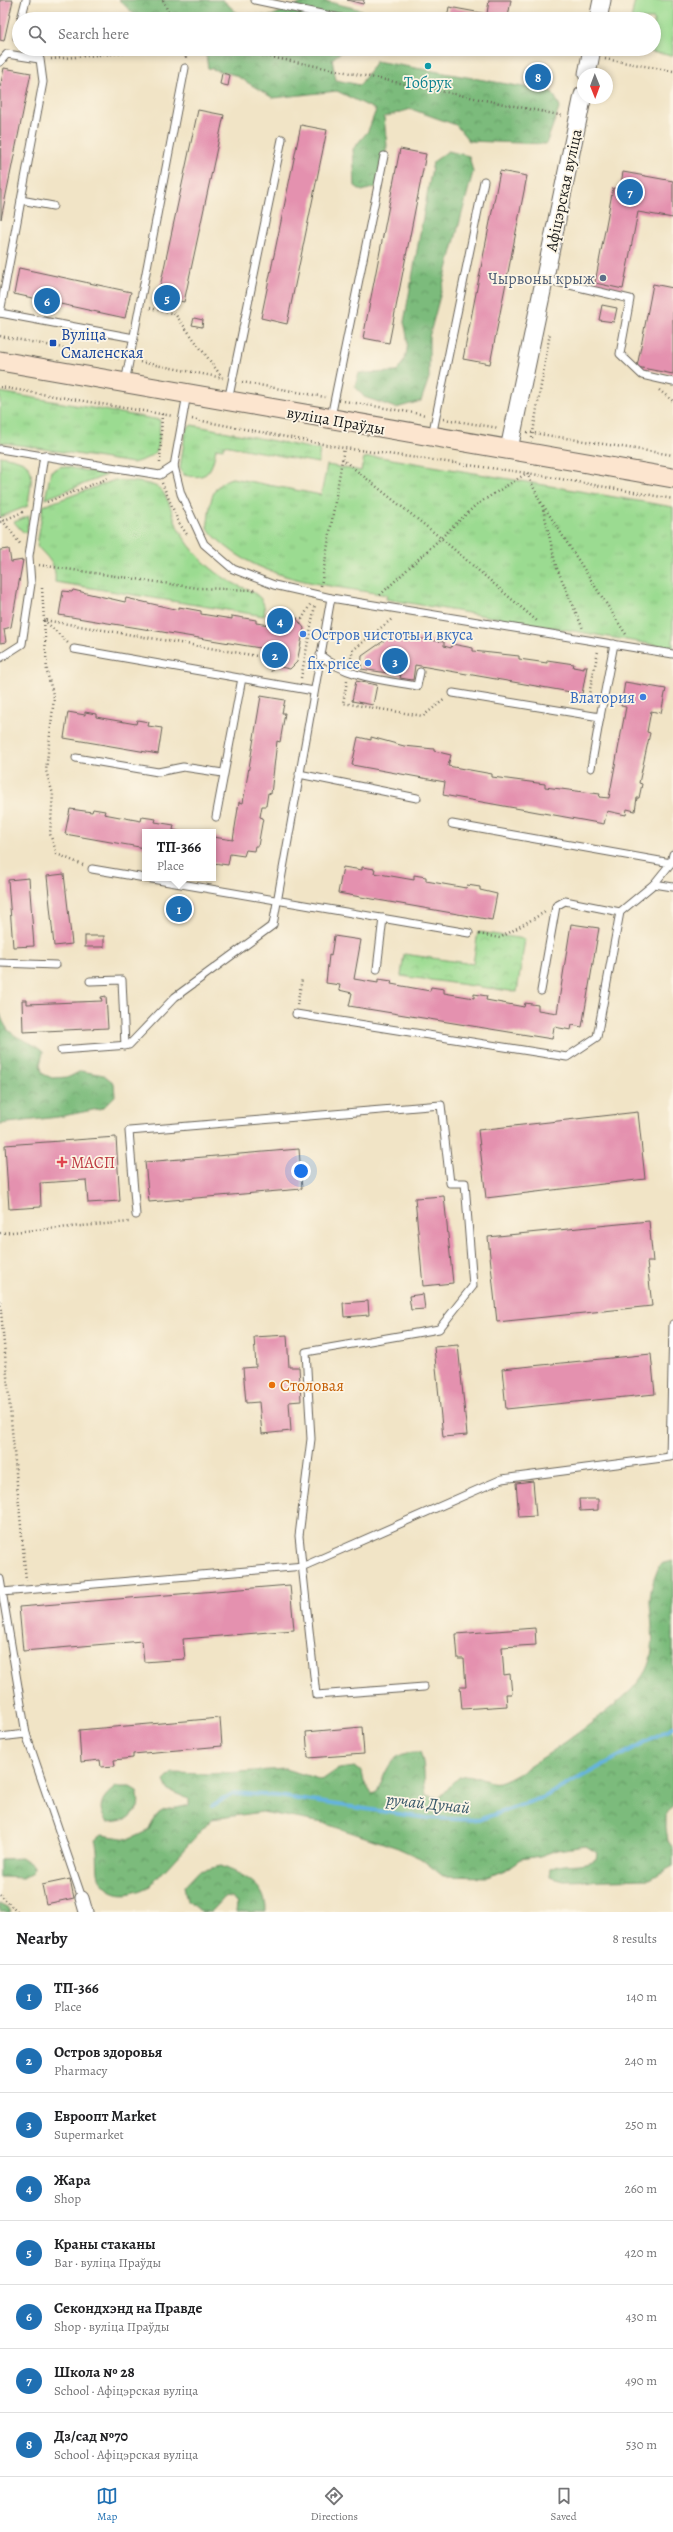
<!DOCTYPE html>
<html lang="en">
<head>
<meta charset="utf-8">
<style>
  :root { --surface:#fff; --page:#f6f6f6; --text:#202124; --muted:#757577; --line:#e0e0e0; --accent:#1f6fb2 }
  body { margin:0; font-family:Alegreya,serif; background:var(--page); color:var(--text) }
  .compass { position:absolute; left:577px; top:68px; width:36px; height:36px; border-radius:50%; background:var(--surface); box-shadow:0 2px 6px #0003; rotate:179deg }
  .you { position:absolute; left:301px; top:1171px; width:14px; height:14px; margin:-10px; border:3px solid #fff; border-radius:50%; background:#1a73e8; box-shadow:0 0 0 6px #1a73e833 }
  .badge { display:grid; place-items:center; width:26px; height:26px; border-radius:50%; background:var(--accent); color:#fff; font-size:13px; font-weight:700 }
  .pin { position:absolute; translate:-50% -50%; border:2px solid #fff; box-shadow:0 1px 4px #0006 }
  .popup { position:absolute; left:142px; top:829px; width:74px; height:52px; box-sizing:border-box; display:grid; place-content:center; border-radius:0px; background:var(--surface); filter:drop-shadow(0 1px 3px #0005); font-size:13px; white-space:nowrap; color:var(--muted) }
  .popup b { font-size:15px; color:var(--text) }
  .popup::after { content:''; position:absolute; left:50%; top:100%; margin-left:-8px; border:8px solid transparent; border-top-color:var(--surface) }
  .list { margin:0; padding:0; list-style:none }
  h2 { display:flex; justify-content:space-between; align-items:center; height:52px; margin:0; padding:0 16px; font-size:17px }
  h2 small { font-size:13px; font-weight:400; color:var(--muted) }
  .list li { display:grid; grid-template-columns:26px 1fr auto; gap:12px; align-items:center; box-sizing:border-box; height:64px; padding:0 16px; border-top:1px solid var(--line) }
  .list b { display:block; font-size:15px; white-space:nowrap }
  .list p { margin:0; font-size:13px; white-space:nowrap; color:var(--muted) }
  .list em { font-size:13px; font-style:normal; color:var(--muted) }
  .icon { flex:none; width:22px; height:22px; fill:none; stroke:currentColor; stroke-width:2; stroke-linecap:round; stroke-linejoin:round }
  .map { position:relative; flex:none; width:673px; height:1912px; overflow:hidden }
  .search { position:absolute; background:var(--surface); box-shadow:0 2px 6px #0003; left:12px; right:12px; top:12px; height:44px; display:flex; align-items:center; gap:10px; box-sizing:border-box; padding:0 14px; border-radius:22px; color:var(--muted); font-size:15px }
  .sheet { height:564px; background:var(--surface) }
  nav { display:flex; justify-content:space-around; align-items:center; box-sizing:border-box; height:56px; border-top:1px solid var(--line); background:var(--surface); font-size:11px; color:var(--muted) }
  nav a { display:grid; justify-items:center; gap:2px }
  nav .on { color:var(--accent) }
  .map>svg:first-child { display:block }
  .grass { fill:url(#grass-tufts); stroke:#5c7c56 }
  .forest { fill:url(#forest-crowns); stroke:#4c6c4c }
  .park { fill:url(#park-crowns); stroke:#5c7c56 }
  .pitch { fill:#9bdb91; stroke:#5c7c56 }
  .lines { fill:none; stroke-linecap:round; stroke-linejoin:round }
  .stream { stroke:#65b4df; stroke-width:4 }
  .building { fill:#e491af }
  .service-casing { stroke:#676258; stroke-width:9 }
  .minor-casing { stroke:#676258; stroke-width:15 }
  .tertiary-casing { stroke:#676258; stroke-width:19 }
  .secondary-casing { stroke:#676258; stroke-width:21 }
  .path { stroke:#676258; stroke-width:2.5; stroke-dasharray:1 3; stroke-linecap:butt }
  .service { stroke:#fff; stroke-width:7 }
  .minor { stroke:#fff; stroke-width:13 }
  .tertiary { stroke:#fff; stroke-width:17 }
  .secondary { stroke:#fce5cf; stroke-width:19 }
  .culture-dot { fill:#0f9aa8; stroke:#fcf5e5; stroke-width:1.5 }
  .service-dot { fill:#5c6f8a; stroke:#fcf5e5; stroke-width:1.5 }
  .transit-dot { fill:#1a4fb4; stroke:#fcf5e5; stroke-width:1.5 }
  .shop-dot { fill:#3f7fe0; stroke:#fcf5e5; stroke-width:1.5 }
  .health-dot { fill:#e0444e; stroke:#fcf5e5; stroke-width:1.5 }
  .food-dot { fill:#e8710a; stroke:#fcf5e5; stroke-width:1.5 }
  .labels { text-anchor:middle; stroke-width:3.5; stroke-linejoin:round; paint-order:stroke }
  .culture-label { font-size:16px; fill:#0d838f; stroke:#fcf5e5 }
  .street-label { font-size:16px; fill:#1c1c1c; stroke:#fcf5e5 }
  .service-label { font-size:16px; fill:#4e5e75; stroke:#fcf5e5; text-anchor:end }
  .transit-label { font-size:16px; fill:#164399; stroke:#fcf5e5; text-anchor:start }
  .shop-label { font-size:16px; fill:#366cbe; stroke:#fcf5e5; text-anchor:end }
  .health-label { font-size:16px; fill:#be3a42; stroke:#fcf5e5; text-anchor:start }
  .food-label { font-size:16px; fill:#c56008; stroke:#fcf5e5; text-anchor:start }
  .water-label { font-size:17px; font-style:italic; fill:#39596a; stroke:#fcf5e5 }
</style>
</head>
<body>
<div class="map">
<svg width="673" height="1912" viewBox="0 0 673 1912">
  <defs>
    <pattern id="grass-tufts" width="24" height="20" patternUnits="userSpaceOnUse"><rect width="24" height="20" fill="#9bdb91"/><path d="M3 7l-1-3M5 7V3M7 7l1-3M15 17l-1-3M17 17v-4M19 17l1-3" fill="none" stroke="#85bb7c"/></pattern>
    <pattern id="forest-crowns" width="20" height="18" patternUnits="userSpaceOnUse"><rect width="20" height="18" fill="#7cbb7b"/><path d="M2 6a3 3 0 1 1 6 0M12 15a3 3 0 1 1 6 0" fill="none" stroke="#659764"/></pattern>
    <pattern id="park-crowns" width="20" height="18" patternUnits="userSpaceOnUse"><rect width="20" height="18" fill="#9bdb91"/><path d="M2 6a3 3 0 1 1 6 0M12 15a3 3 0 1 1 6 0" fill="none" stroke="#85bb7c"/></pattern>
  </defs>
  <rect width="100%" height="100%" fill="#fcf5e5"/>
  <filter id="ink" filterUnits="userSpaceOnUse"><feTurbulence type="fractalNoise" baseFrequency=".025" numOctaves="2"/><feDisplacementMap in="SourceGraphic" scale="8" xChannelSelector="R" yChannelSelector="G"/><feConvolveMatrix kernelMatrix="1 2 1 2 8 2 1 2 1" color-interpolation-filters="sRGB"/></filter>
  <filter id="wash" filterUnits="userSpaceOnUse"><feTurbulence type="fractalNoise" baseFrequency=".012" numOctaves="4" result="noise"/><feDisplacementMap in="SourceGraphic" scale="16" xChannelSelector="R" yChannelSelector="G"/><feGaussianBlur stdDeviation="0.9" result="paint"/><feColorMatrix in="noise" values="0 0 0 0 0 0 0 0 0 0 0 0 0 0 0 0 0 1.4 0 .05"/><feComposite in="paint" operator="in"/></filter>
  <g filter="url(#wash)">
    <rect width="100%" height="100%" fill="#f1e4c6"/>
    <g class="grass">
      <path d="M0,392L160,420C158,450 164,454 133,463L0,442Z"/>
      <path d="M192,425L320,450L318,463L224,445L223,449L216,448C212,470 209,481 184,475L180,468L186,429Z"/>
      <path d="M0,456C40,462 32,471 28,506L0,517Z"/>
      <path d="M380,457L673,507V648L386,599L387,595C323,584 251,581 207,528C211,506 208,485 232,478L321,495L327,465L361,471L364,458Z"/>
      <polygon points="62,466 107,475 45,499 51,471"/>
      <path d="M115,480C127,482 146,481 157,487C169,493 173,519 179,530C192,552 210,571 233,583C249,591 268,594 264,616L55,582C57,565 48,558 37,546L43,506Z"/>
      <polygon points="29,516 27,533 23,532 14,522"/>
    </g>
    <g class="forest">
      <polygon points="119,0 223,0 237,13 271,16 309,0 321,0 362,10 360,19 139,19"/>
      <polygon points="205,49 345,49 332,59 336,80 360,85 376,61 552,92 560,106 546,144 469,141 456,125 411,109 384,117 387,146 379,186 362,191 355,186 353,149 368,131 376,110 337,91 273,98 235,75 208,68"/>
      <path d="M448,151L469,156L473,172L429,337V378L421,401L396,408L364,397L355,386L359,373L396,372C410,356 409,342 404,322L433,162Z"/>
      <path d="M0,1013C8,1042 25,1035 43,1052L40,1065L43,1074L52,1078L69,1077L81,1071L104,1075L114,1083L115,1096L103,1108L58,1117L0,1124Z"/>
      <path d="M673,1561V1805L666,1815V1828L668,1841L673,1848V1866L650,1879L564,1881L550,1877L551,1869C565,1861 583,1868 596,1859L597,1853L586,1846L557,1850L540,1856L520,1859L505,1870L487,1877L443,1876L420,1858L398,1848L323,1823L262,1812L212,1819L150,1886C135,1893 120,1899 106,1887C103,1884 100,1881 99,1877C96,1865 99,1853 95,1840L101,1835L130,1839L149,1830C159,1804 166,1812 189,1805V1799L168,1790L164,1781L172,1773L209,1774L285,1769L322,1780L338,1769L355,1767L362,1772L364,1782L372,1794L377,1792C388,1768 390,1751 420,1752C426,1765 423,1781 426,1795L439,1798C446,1792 451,1784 458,1778C470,1769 486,1785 499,1782C520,1778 614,1708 631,1690C636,1685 642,1677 646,1670C657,1647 651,1626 650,1602C650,1588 655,1576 660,1564Z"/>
      <path d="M116,1787H130L137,1791C144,1816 128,1821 107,1822C95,1807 103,1796 116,1787Z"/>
      <polygon points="22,1858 34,1866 33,1873 24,1878 0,1877 0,1859"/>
      <path d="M221,1866C243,1875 267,1884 266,1912H236L237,1904L232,1898L225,1897L211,1912H201L187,1901L184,1887L199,1871Z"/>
      <polygon points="0,1903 8,1907 11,1912 0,1912"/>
    </g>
    <polygon class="park" points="478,932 525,939 517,992 401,976 404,954 473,964"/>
    <polygon class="pitch" points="635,0 673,0 673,56 635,49 654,49 654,19 631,19"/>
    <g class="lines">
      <polyline class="stream" points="212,1806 234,1793 277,1796 427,1818 478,1820 544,1797 673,1727"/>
    </g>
    <g id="blocks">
      <g class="building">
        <polygon points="0,0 13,0 4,41 0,40"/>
        <polygon points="347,0 364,0 363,4"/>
        <polygon points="489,0 511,0 508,17 516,19 447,19 449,7 487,14"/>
        <polygon points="530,49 545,49 545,52"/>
        <polygon points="4,68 31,73 1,219 0,88"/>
        <polygon points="222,73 230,75 228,86 220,84"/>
        <polygon points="198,110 224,115 184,302 158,296"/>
        <polygon points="301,125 327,130 287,324 261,318"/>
        <polygon points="400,149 426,154 389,343 363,338"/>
        <polygon points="500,171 527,176 490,364 463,359"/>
        <polygon points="623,172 673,181 673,218 638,212 623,289 595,283 613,188 620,190"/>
        <polygon points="19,268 131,292 125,318 14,294"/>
        <polygon points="653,284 673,288 673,374 637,367"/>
        <polygon points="602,305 617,308 614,322 599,320"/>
        <polygon points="194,318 203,320 202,327 192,325"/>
        <polygon points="9,549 11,562 23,560 11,627 4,629 6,642 0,643 0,550"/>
        <polygon points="73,590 125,602 126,598 179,610 179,607 201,611 201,614 232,619 232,616 256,620 256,623 270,625 273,624 275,615 297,619 304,628 297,662 290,669 275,666 266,649 59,615 63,591 72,592"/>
        <polygon points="392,635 444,642 444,646 451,648 452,644 473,648 473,651 519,656 519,659 547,663 547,660 574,664 573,667 584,669 584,666 587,666 582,694 415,665 413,680 400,678 401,675 361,669 362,656"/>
        <polygon points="356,681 377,685 373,705 352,701"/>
        <polygon points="625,682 666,689 661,713 651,711 647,732 650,733 639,783 642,784 639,798 637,798 635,811 627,809 626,815 607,811 604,824 443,795 445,782 352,765 358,737 371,740 371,737 404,746 434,749 434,751 451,755 448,766 492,774 492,777 545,784 545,787 600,794 599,797 609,798 626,707 621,706"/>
        <polygon points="261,696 285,700 282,713 285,713 280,742 277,741 271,794 268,793 266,806 262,806 260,817 263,818 258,846 255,846 254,851 246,850 244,856 230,854 228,865 213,863 213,837 233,840 239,802 243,803"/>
        <polygon points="68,712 85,715 85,712 96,714 96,717 136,724 137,720 149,722 148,726 162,728 158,754 64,738"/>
        <polygon points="70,809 92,812 93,809 105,811 104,814 141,821 142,817 156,819 155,822 174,825 173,830 182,832 145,832 145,848 65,834"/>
        <polygon points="343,867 362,870 362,867 375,869 374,873 414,880 414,875 426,877 426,881 466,888 467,885 480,887 480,890 497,894 492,920 338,893"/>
        <polygon points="64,874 72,944 54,946 47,876"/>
        <polygon points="29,878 34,946 13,947 8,880"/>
        <polygon points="171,900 190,903 188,918 169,915"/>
        <polygon points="571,924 599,928 582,1027 572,1025 571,1030 554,1027 552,1039 349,1006 352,993 339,990 340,985 326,983 329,955 331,956 334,936 361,940 354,979 378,983 378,979 392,981 391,984 430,991 431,987 444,989 444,993 474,998 474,994 487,996 486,1000 524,1007 525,1003 538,1005 538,1010 557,1013"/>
        <rect x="85" y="936" width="19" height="11"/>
        <polygon points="106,996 108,1028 23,1032 22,1000 27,1000 27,1004 102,1001 101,997"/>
        <polygon points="638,1112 645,1179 486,1198 478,1130"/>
        <polygon points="116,1137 120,1201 88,1203 86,1180 40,1183 41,1207 9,1209 5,1145"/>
        <polygon points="299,1149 302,1189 149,1202 145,1162"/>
        <polygon points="444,1196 453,1283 423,1286 415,1198"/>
        <polygon points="649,1221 653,1262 647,1262 652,1306 497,1322 488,1237"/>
        <polygon points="423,1294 425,1309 411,1310 409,1296"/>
        <polygon points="368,1301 369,1315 344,1317 343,1303"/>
        <polygon points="287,1335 289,1367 299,1367 301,1401 289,1402 291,1431 262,1434 259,1402 246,1403 243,1368 256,1367 254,1337"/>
        <polygon points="458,1345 467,1435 443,1437 434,1347"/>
        <polygon points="651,1354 655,1394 506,1409 502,1369"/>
        <polygon points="533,1481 536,1516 519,1517 516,1483"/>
        <polygon points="579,1499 598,1499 598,1510 580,1511"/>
        <polygon points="290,1585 294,1630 183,1639 185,1659 144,1662 142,1641 23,1651 19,1607"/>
        <polygon points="535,1628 536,1645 502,1647 504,1675 510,1674 512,1694 506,1694 507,1706 462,1709 460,1687 466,1687 464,1659 458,1659 456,1634"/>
        <polygon points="220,1718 222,1746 133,1754 133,1758 114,1760 115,1766 101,1767 100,1760 81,1762 79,1730"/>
        <polygon points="362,1727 364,1754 308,1758 306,1732"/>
        <polygon points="70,1879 74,1898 46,1904 42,1885"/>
      </g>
    </g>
  </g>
  <g filter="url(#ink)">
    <use href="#blocks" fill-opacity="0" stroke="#676258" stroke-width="1"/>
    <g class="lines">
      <defs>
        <g id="service">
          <polyline points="255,0 345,19"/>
          <polyline points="21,19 26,0"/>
          <polyline points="19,29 17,38 19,40"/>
          <polyline points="0,62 7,54 39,59"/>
          <polyline points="21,200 53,206"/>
          <polyline points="544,279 630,299 620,354 642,375 673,382"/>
          <polyline points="0,313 43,82 40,59 29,49"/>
          <polyline points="0,313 134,338"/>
          <polyline points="125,383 185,68"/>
          <polyline points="187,394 174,466 181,494 204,544 233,569 274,585 331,598 673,654"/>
          <polyline points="228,401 282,139"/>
          <polyline points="331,417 384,156"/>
          <polyline points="432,436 484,181"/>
          <polyline points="0,449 160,475 174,466"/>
          <polyline points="74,649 314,691"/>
          <path d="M320,655C348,678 383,680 417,686L420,672"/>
          <polyline points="0,658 22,644 31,584 29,556 44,455"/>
          <polyline points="453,693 600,717 614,644"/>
          <polyline points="76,758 158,772 183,767 223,773"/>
          <polyline points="591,768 600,717"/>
          <polyline points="299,774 417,798"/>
          <polyline points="216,817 242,678"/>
          <polyline points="452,824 671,863"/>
          <polyline points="92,869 145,878"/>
          <polyline points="146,878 469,933"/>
          <polyline points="654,884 673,887"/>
          <polyline points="0,963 56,965"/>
          <polyline points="377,969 383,918"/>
          <polyline points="90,981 122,980 125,1046"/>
          <polyline points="541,991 556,906 565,901 620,912"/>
          <polyline points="296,1014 567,1057 597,1037 620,912 654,884 671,863 673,854"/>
          <polyline points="61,1050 129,1045 175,997 273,925 331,598"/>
          <polyline points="136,1215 129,1131 441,1105 450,1183 465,1183 473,1286 439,1329 306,1352 311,1439 299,1536 316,1695 424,1687"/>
          <polyline points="0,1579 26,1734 82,1898"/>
          <polyline points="2,1592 304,1566 502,1479 670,1457 673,1324"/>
          <polyline points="0,1737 26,1734"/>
        </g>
        <polyline id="minor" points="82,1898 86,1912"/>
        <g id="tertiary">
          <polyline points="598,19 602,0"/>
          <polyline points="587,74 592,49"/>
          <polyline points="509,449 583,95"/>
        </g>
        <polyline id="secondary" points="0,361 673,478"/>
      </defs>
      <use href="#service" class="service-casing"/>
      <use href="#minor" class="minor-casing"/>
      <use href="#tertiary" class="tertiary-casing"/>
      <use href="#secondary" class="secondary-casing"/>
      <g class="path">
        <polyline points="163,0 171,19"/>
        <polyline points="184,49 186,58"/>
        <polyline points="231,49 564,116"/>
        <polyline points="51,59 170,49"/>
        <polyline points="605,59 673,71"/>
        <polyline points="150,308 175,314 222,377"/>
        <polyline points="0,336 121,359"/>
        <polyline points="140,362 223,378"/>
        <polyline points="242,382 325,397"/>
        <polyline points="0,387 173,416"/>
        <polyline points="659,390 673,401"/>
        <polyline points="344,401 426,415"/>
        <polyline points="192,419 344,448 527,473 673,499"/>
        <polyline points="444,419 499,428"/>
        <polyline points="527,432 673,455"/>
        <polyline points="532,438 550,333"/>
        <polyline points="342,459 442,539 537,621"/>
        <polyline points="160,463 162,413"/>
        <polyline points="162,483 179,523 188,536"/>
        <polyline points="47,502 109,478"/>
        <polyline points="541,502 627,636"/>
        <polyline points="0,517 21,545"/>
        <polyline points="0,522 25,511"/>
        <polyline points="39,565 198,588 256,590"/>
        <polyline points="321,586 344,448"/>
        <polyline points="42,588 44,620 68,643"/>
        <polyline points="380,595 476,505 527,473 543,508 556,566 583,629"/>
        <polyline points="293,618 302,619"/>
        <polyline points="300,623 311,603"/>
        <polyline points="350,662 353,650 392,619"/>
        <polyline points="301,678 315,605"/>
        <polyline points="347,681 343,703 423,716 445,699"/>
        <polyline points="587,704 598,651"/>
        <polyline points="83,865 57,854 50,834 53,794 46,771 54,698 47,672 44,620 263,657 273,673"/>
        <polyline points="479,934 500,938 545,912"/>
        <polyline points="297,1005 302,979"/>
        <polyline points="0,1233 129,1222"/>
        <polyline points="0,1301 26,1580"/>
        <polyline points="0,1894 17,1912"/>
      </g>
      <use href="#service" class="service"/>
      <use href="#minor" class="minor"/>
      <use href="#tertiary" class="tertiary"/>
      <use href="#secondary" class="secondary"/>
    </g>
  </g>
  <circle class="culture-dot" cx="428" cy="66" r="4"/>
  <circle class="service-dot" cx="603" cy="278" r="4"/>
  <rect class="transit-dot" x="49" y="339" width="8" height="8" rx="2"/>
  <g class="shop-dot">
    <circle cx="303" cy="634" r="4"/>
    <circle cx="368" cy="663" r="4"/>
    <circle cx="643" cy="697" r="4"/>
  </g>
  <path class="health-dot" d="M60 1156h4v4h4v4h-4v4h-4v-4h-4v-4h4z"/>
  <circle class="food-dot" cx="272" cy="1385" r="4"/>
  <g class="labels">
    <g class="culture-label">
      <text x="428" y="88">Тобрук</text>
    </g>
    <g class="street-label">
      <text transform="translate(563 190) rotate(-78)" y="6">Афіцэрская вуліца</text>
      <text transform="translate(336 420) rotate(10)" y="6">вуліца Праўды</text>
    </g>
    <g class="service-label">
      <text x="595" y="284">Чырвоны крыж</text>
    </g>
    <g class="transit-label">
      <text x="61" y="340">Вуліца<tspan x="61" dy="18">Смаленская</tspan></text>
    </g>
    <g class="shop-label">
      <text x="311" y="640" text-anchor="start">Остров чистоты и вкуса</text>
      <text x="360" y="669">fix price</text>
      <text x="635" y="703">Влатория</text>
    </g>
    <g class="health-label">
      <text x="71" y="1168">МАСП</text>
    </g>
    <g class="food-label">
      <text x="280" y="1391">Столовая</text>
    </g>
    <g class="water-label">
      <text transform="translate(428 1803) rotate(6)" y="6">ручай Дунай</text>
    </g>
  </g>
</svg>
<svg class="compass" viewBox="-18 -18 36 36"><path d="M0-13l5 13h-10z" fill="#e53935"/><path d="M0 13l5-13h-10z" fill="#757577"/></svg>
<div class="you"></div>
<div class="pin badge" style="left:179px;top:909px">1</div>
<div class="popup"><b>ТП-366</b>Place</div>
<div class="pin badge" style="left:275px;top:655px">2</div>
<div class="pin badge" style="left:395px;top:661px">3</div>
<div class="pin badge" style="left:280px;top:621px">4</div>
<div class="pin badge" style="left:167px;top:298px">5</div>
<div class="pin badge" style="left:47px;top:301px">6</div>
<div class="pin badge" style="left:630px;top:192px">7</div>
<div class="pin badge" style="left:538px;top:77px">8</div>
<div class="search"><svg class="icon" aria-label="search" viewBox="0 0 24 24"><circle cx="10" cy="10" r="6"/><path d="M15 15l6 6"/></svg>Search here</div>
</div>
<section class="sheet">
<h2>Nearby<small>8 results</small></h2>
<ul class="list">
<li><span class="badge">1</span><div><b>ТП-366</b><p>Place</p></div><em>140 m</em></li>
<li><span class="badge">2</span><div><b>Остров здоровья</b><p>Pharmacy</p></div><em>240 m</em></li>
<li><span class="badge">3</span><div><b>Евроопт Market</b><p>Supermarket</p></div><em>250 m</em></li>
<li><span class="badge">4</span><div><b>Жара</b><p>Shop</p></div><em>260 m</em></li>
<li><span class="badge">5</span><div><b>Краны стаканы</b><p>Bar · вуліца Праўды</p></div><em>420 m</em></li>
<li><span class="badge">6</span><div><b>Секондхэнд на Правде</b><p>Shop · вуліца Праўды</p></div><em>430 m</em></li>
<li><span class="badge">7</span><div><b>Школа № 28</b><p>School · Афіцэрская вуліца</p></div><em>490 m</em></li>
<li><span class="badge">8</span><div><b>Дз/сад №70</b><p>School · Афіцэрская вуліца</p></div><em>530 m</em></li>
</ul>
</section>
<nav>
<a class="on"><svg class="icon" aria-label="map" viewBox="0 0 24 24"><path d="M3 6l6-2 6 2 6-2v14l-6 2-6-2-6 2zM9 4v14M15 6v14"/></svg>Map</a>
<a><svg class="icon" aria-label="directions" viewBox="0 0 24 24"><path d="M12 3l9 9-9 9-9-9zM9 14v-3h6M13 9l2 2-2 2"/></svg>Directions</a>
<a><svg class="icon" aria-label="saved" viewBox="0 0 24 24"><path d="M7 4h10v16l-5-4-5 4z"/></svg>Saved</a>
</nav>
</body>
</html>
